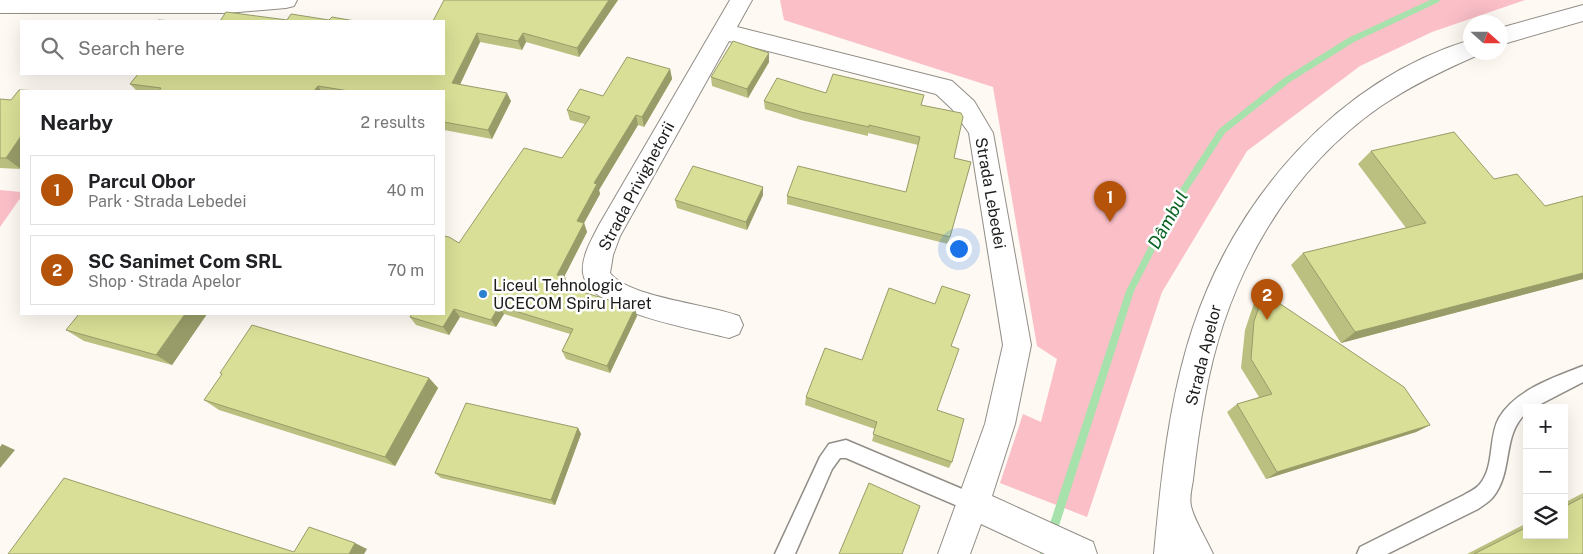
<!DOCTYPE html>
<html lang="en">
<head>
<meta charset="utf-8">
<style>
  :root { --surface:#fff; --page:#f2f2f2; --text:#202124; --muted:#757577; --line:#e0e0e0; --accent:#b45309 }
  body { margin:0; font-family:"Public Sans",sans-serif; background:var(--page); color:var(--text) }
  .controls { position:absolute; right:15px; bottom:15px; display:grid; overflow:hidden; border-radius:0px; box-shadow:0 5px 20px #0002 }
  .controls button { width:45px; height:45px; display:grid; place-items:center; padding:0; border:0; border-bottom:1px solid var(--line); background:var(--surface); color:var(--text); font:25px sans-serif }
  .compass { position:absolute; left:1463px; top:15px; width:45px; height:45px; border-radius:50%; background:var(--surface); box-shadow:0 5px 20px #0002; rotate:111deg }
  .you { position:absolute; left:958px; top:248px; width:18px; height:18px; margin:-12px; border:4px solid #fff; border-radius:50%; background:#1a73e8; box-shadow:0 0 0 8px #1a73e833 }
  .badge { display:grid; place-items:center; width:32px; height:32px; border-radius:50%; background:var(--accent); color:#fff; font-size:16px; font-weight:700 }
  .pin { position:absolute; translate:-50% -41px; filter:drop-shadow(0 1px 2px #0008) }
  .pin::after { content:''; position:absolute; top:26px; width:18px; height:15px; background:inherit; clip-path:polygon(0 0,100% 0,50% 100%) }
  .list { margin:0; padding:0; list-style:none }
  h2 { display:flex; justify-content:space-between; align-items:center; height:65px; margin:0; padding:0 20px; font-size:21px }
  h2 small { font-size:16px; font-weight:400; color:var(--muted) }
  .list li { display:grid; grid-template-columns:32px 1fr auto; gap:15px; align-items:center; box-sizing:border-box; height:70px; margin:0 10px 10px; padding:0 10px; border:1px solid var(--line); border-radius:0px }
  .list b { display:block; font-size:19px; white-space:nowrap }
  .list p { margin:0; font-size:16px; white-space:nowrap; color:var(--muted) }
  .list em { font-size:16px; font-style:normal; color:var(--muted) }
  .icon { flex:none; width:28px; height:28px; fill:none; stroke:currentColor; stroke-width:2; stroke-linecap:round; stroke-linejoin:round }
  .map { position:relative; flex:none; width:1583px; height:554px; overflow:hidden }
  .search { position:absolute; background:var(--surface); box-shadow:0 5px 20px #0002; left:20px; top:20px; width:425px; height:55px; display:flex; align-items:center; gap:12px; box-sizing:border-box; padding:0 18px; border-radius:0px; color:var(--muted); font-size:19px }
  .panel { position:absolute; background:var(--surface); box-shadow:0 5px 20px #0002; left:20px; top:90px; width:425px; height:225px; border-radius:0px }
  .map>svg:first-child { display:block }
  .green { fill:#fbbfc8 }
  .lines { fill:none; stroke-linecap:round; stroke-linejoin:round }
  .stream { fill:#a7e1ac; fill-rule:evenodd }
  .lane-casing { stroke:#918d87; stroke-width:3 }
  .street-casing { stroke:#918d87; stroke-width:2 }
  .secondary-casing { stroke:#918d87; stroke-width:2 }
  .lane { fill:#fff; fill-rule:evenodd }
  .street { fill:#fff; fill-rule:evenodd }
  .secondary { fill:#fff; fill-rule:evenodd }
  .wall { fill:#bbc081 }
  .shaded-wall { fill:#989c69 }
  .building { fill:#d9df96; stroke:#989c69 }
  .poi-dot { fill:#2c81cf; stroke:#fff; stroke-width:2 }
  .labels { text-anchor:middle; stroke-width:5; stroke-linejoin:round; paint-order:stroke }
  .street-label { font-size:16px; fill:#1d1c1a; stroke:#fff }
  .poi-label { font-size:16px; fill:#1d1c1a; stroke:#fff; text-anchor:start }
  .water-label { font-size:18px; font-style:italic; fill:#0a6222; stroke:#fff }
</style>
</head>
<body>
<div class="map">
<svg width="1583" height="554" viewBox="0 0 1583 554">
  <rect width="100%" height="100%" fill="#fef9f3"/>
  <g class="green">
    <polygon points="780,0 1525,0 1432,32 1360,66 1247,151 1162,292 1087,517 1000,483 1023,414 1041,422 1057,359 1037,346 993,87 784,20"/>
    <polygon points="0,190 21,192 21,197 0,227"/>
  </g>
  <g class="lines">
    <polygon class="stream" points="1430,0 1440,0 1439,2 1354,42 1290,82 1225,133 1177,207 1134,291 1050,554 1040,554 1126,291 1171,203 1219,129 1284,78 1348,38"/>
    <defs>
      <g id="lane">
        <path d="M1583,366V382L1533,408H1527V412C1501,435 1514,471 1493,497C1489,502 1483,505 1478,509L1387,554H1357L1360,547L1464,495C1469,492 1476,489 1480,484C1495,466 1488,438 1499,418C1515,390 1555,377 1583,366Z"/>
        <polygon points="846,440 981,497 983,504 981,511 974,513 846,458 840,458 832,469 795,554 775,554 820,457 829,444"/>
      </g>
      <g id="street">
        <polygon points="0,0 297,0 294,6 286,8 227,13 0,13"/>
        <path d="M730,0H752L737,27L952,81L974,101L993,133L1031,345L1015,424L992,496L1093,542L1097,554H1045L981,524L970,554H938L985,424L1003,345L969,133L952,109L936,94L729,41L620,236L613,255L610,273C630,298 708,304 739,316L743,325L739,334L729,338C696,329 587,312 583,273C581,257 592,239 599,225Z"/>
      </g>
      <g id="secondary">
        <polygon points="1583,5 1583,21 1500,45 1500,28"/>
        <path d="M1470,40V52H1480L1478,55C1444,70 1412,85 1381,106C1284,173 1225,282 1205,397C1200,424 1196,452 1193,480C1192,487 1189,498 1191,506C1194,520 1207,540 1213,554H1154C1161,478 1169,399 1193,327C1236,198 1337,81 1470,40Z"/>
      </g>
    </defs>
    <use href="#lane" class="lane-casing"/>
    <use href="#street" class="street-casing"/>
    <use href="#secondary" class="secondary-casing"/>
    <use href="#lane" class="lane"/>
    <use href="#street" class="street"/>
    <use href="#secondary" class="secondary"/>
  </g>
  <g class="wall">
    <polygon points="618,0 579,57 526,42 522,50 480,42 460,84 511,101 492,139 444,130 444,91 137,91 130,84 138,74 131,74 444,74 444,21"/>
    <polygon points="769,53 769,62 748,98 712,86 711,77"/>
    <polygon points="670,69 672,79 644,127 638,125 599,190 600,194 584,223 587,232 564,277 568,285 567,287 637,316 610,373 566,359 562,351 570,334 504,314 496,327 460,317 449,335 416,325 410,317 459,243 562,158 585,124 570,120 567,110"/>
    <polygon points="826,93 922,105 954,158 971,162 948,244 787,204 787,196 906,192 918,145 868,133 868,136 801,120 765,109 764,101"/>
    <polygon points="0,99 21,169 0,168"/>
    <polygon points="1371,151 1494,179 1545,206 1583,196 1583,279 1341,343 1291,265 1303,253 1406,228 1358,164"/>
    <polygon points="763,187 763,195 747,230 677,208 675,200"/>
    <polygon points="1264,293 1430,425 1416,432 1266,479 1227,412 1237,404 1259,397 1241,368 1245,330 1254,303"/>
    <polygon points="207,314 172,365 84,341 66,330"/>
    <polygon points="951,346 937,410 952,462 949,468 872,441 875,429 805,405 806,397 862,360"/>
    <polygon points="220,373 429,378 438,388 395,466 219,410 204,400 222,375"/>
    <polygon points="578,428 581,434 555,505 441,478 435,473"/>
    <polygon points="1583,493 1583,554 1467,554 1527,523 1527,535 1564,535 1564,503"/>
  </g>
  <g class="shaded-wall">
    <polygon points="609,0 618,0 579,57 577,48"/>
    <polygon points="477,33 480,42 457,91 452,83"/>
    <polygon points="523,33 526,42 522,50 518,41"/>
    <polygon points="769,53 769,62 748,98 747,89"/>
    <polygon points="670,69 672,79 644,127 642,117"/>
    <polygon points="318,86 321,91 314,91"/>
    <polygon points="507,93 511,101 492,139 488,130"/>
    <polygon points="636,115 638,125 599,190 600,194 584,223 587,232 561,283 557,275 577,221 594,183"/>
    <polygon points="21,136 21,169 6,158"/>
    <polygon points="763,187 763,195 747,230 746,222"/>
    <polygon points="1583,273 1583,279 1341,343 1355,332"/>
    <polygon points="565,277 568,285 564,293 560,285"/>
    <polygon points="499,306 504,314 496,327 491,320"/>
    <polygon points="635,308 637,316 610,373 607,366"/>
    <polygon points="454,309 460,317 449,335 443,327"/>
    <polygon points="185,314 207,314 172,365 156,355"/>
    <polygon points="429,378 438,388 395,466 385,457"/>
    <polygon points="1430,425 1416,432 1266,479 1277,472"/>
    <polygon points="578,428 581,434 555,505 551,500"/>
    <polygon points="2,444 15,450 0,468 0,447"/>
    <polygon points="355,543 367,549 364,554 349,554"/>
  </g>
  <g class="building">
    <polygon points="444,0 609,0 577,48 523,33 518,41 477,33 452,83 507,93 488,130 444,122 444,91 349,91 318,86 314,91 159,91 161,88 130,84 138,74 444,74 444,21 433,21"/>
    <polygon points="226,12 287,20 291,14 329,20 332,17 355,21 220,21"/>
    <polygon points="158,20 173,21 157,21"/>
    <polygon points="733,41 769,53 747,89 711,77"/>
    <polygon points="627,57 670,69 642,117 636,115 594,183 597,184 577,221 584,223 557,275 565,277 560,285 635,308 607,366 562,351 573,329 499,306 491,320 454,309 443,327 410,317 412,314 444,314 444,236 449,237 459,243 524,148 562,158 590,117 567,110 580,89 603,96"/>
    <polygon points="833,74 924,95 921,105 961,113 963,117 954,158 971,162 950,237 787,196 798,166 906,192 920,137 869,125 869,127 801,112 764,101 777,78 826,93"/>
    <polygon points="19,90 41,91 21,91 21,136 6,158 0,158 0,99 11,100"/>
    <polygon points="1454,132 1494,179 1517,174 1545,206 1583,196 1583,273 1355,332 1303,253 1426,223 1371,151"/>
    <polygon points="693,166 763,187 746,222 675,200"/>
    <polygon points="942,286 970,295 951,346 959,349 937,410 964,419 952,462 873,434 877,422 806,397 825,348 862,360 889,288 935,304"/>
    <polygon points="1264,293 1404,387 1430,425 1277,472 1237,404 1272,394 1251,359 1254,321"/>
    <polygon points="79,314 185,314 156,355 66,330"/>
    <polygon points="252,325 429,378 385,457 204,400 222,374 220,373"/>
    <polygon points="466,403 578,428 551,500 435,473"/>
    <polygon points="64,478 294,552 309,527 355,543 349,554 8,554"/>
    <polygon points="869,483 920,506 902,554 839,554"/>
    <polygon points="1583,497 1583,554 1474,554 1527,527 1527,535 1564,535 1564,507"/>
  </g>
  <circle class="poi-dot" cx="483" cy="294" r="5"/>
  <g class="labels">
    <g class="street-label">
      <text transform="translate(636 186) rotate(-62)" y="6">Strada Privighetorii</text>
      <text transform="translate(991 193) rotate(80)" y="6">Strada Lebedei</text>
      <text transform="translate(1203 355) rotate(-76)" y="6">Strada Apelor</text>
    </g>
    <g class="poi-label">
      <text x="493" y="291">Liceul Tehnologic<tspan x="493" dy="18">UCECOM Spiru Haret</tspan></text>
    </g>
    <g class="water-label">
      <text transform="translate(1168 220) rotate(-61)" y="6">Dâmbul</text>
    </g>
  </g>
</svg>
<div class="controls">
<button>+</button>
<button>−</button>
<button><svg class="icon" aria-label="layers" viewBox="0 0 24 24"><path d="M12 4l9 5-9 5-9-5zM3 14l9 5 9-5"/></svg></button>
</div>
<svg class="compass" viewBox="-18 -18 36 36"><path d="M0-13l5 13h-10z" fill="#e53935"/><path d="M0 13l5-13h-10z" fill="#757577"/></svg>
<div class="you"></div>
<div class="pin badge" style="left:1110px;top:222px">1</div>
<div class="pin badge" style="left:1267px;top:320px">2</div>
<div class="search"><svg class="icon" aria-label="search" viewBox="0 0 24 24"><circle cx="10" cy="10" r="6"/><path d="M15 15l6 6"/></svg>Search here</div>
<section class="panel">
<h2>Nearby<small>2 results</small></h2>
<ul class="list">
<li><span class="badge">1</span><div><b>Parcul Obor</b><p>Park · Strada Lebedei</p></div><em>40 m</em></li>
<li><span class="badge">2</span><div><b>SC Sanimet Com SRL</b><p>Shop · Strada Apelor</p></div><em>70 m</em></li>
</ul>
</section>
</div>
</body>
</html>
